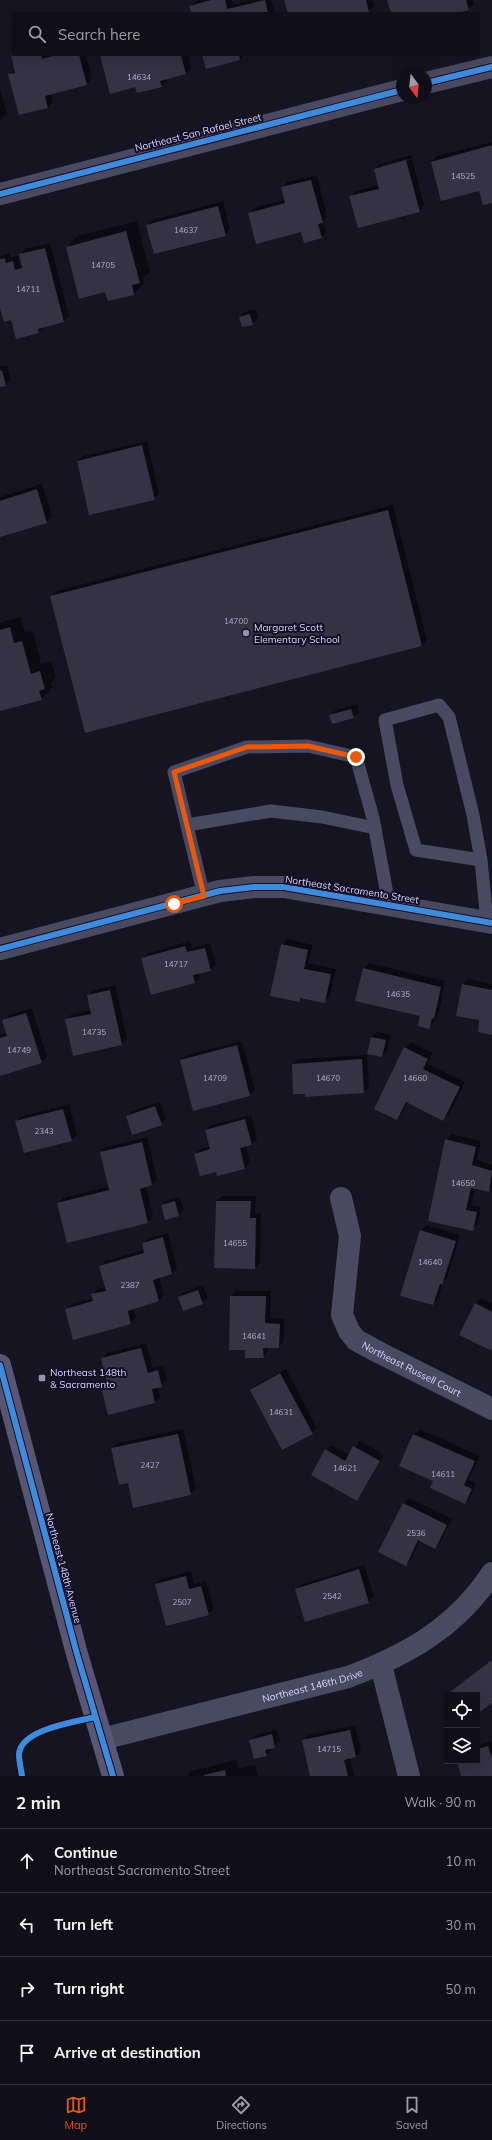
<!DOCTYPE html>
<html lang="en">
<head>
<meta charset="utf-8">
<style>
  :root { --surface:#100f19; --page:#1e1d26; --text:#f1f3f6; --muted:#9c9ca2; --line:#302f38; --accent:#ea580c }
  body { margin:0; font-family:Mulish,sans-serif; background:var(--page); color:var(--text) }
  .controls { position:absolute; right:12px; bottom:12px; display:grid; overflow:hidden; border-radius:0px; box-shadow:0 4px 16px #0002 }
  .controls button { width:36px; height:36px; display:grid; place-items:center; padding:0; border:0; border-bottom:1px solid var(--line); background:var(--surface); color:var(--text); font:20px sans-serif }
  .compass { position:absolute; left:396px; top:68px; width:36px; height:36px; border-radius:50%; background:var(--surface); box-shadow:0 4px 16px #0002; rotate:165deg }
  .stop { position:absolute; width:12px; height:12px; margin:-9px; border:3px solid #ea580c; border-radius:50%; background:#fff }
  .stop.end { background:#ea580c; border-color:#fff; box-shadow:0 1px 4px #0008 }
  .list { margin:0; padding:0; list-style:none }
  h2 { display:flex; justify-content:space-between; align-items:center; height:52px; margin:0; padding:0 16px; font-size:17px }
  h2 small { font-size:13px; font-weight:400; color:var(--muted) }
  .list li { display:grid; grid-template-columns:26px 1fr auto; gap:12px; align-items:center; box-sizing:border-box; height:64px; padding:0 16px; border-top:1px solid var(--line) }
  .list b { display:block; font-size:15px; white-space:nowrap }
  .list p { margin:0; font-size:13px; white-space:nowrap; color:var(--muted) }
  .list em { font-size:13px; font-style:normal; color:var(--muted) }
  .icon { flex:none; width:22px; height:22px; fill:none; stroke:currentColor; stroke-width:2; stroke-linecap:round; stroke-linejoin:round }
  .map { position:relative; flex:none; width:492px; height:1776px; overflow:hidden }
  .search { position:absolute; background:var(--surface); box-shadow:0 4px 16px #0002; left:12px; right:12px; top:12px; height:44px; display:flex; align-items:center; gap:10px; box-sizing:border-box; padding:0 14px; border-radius:0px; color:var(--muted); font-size:15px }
  .sheet { height:308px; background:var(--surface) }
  nav { display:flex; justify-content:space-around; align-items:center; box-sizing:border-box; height:56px; border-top:1px solid var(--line); background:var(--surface); font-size:11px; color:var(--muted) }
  nav a { display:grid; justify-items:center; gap:2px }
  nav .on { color:var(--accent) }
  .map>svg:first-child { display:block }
  .shadow { fill:#0007; fill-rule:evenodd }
  .building { fill:#343243 }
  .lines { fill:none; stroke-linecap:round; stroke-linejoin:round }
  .service { stroke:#4a4962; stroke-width:13 }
  .minor { stroke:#4a4962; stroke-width:22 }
  .tertiary { stroke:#4a4962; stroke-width:22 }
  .secondary { stroke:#575674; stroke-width:22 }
  .cycleway-casing { stroke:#130f26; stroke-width:8 }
  .cycleway { stroke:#408adc; stroke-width:6 }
  .route { stroke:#ea580c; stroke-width:5 }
  .poi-dot { fill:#9591b1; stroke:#130f26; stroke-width:1.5 }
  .labels { text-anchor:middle; stroke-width:4; stroke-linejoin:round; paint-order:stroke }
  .number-label { font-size:8px; fill:#b0acd0 }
  .street-label { font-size:10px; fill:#d9d4ff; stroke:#130f26 }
  .poi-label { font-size:10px; fill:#d9d4ff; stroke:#130f26; text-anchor:start }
</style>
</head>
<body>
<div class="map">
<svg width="492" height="1776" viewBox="0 0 492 1776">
  <rect width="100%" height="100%" fill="#161421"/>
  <g class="shadow">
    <polygon points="198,0 231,0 233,5 250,0 271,0 275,13 192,13 190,6"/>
    <polygon points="285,0 372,0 374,6 368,11 361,13 289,13"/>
    <polygon points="388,0 473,0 474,4 468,9 454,13 392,13"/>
    <polygon points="13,54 86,55 92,79 87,84 51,93 53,102 48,107 10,75 15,69"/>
    <polygon points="101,55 188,55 191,68 186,73 166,78 166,81 161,86 136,86"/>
    <polygon points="203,55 244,55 240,59 206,67"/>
    <polygon points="0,89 7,114 0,119"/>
    <polygon points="492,142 492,202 480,189 432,162 437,156"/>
    <path d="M411,155L424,205L419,211L351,196L356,191L379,185L375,169L380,164ZM411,158V160L380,168V166Z"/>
    <polygon points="317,175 327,217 323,221 326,232 321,237 249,213 255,207 285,200 282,188 287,182"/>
    <polygon points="223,201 230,230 225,235 147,225 152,220"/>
    <polygon points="137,221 150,272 143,278 144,283 134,294 106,291 67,247 77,236"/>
    <polygon points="50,243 69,316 64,321 44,327 39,332 11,319 0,304 0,256 10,253 11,258 18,256 20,265 23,265 20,255 25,249"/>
    <polygon points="255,309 258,318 252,324 240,317 245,312"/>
    <polygon points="7,365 11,379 6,385 0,386 0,367"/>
    <polygon points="147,441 159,494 154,499 78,461 83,456"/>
    <polygon points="42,484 52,516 47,522 0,536 0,497"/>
    <polygon points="393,505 427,640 422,646 86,731 51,596 56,591"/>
    <polygon points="20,617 25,632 33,631 41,664 51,661 56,678 51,683 52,688 42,699 0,710 0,623"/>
    <polygon points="357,704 359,712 353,717 330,715 336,710"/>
    <polygon points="288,939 313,945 308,963 336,969 330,996 324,1002 303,997 299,1001 282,945"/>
    <polygon points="190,941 192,948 210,943 216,964 210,970 199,973 200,977 194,983 142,958 148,953"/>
    <polygon points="369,963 445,981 439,1012 434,1022 429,1028 422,1015 364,968"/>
    <polygon points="469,979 492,984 492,1034 480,1019 457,1015 463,984"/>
    <polygon points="115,985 127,1039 122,1045 66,1020 72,1014 91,1010 88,995 93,990"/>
    <polygon points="32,1008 47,1057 41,1062 0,1075 0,1035 7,1032 3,1021 9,1015"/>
    <polygon points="377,1032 391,1035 387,1051 382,1056 368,1053 371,1037"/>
    <polygon points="242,1041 255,1090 249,1095 181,1061 186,1055"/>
    <polygon points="411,1042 433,1053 427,1064 465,1082 449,1114 443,1119 408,1102 402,1114 397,1119 405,1048"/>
    <polygon points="367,1055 369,1087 364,1092 294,1093 293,1064 298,1059"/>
    <polygon points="160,1102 166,1119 161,1124 127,1117 132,1111"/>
    <polygon points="69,1104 77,1135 72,1140 16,1122 22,1116"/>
    <polygon points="251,1115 257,1139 252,1144 246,1145 250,1163 245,1168 217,1175 217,1171 195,1154 201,1149 210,1146 206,1130 211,1125"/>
    <polygon points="452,1134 481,1141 477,1160 492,1165 492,1187 488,1191 475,1188 471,1205 481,1207 478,1224 472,1229 429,1220 446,1140"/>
    <polygon points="147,1137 157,1179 152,1185 146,1186 153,1216 148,1222 68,1242 58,1203 63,1198 109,1186 101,1152 106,1147"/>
    <polygon points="222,1196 256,1196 255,1213 261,1213 260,1263 255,1268 215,1267 216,1201"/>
    <polygon points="180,1197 184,1210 178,1215 162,1205 167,1200"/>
    <polygon points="426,1225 460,1235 447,1278 443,1282 438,1299 433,1304 421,1230"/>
    <polygon points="168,1233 177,1268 172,1274 159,1277 164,1295 159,1301 133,1308 136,1317 131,1323 66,1309 71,1304 94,1298 92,1295 98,1289 106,1287 100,1266 105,1261 144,1250 143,1244 148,1238"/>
    <polygon points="203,1285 208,1298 202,1303 179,1297 185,1292"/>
    <polygon points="236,1291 271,1291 270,1318 284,1319 284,1341 279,1347 268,1347 268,1351 263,1357 246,1349 230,1349 231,1296"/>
    <polygon points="481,1298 492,1304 492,1350 475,1304"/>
    <polygon points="146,1343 153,1368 163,1365 167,1380 158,1387 160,1397 155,1402 109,1414 102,1386 108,1381 102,1358 107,1353"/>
    <polygon points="286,1369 317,1428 312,1433 251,1390 256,1385"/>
    <polygon points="183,1429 196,1489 190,1494 128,1482 112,1448 118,1443"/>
    <polygon points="420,1429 480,1456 469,1480 476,1483 470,1498 465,1503 435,1481 400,1466 414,1434"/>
    <polygon points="360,1441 384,1455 362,1494 357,1499 326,1450 331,1445 350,1455"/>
    <polygon points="409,1498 452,1519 440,1542 434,1548 420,1540 411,1559 406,1565 380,1552 403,1503"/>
    <polygon points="364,1565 374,1596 369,1602 296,1589 302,1584"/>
    <polygon points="191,1571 194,1584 206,1581 214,1609 208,1614 156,1584 161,1579"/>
    <polygon points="355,1725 361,1751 356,1757 350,1758 354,1776 311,1776 304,1741 309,1735"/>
    <polygon points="277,1729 280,1741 271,1748 271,1750 266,1755 250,1741 256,1735"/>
    <polygon points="492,1741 492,1776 462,1776 458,1761 477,1761 477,1746"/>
    <polygon points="236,1760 238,1769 255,1765 258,1776 187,1776 192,1771"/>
  </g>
  <g class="building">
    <polygon points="211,0 225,0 227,9 265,0 268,13 191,13 189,6"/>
    <polygon points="284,0 366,0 369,12 288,13"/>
    <polygon points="387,0 466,0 469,10 458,13 391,13"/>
    <polygon points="11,55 41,55 42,59 56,55 79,55 87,85 45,96 48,108 19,115 8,74 15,73"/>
    <polygon points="100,55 181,55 186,74 160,81 162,87 137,93 135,87 110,94"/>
    <polygon points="202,55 239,55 240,60 206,69"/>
    <polygon points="492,145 492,203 483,205 479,191 441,201 431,162"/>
    <polygon points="406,160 420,212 358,228 349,196 379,189 374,169"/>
    <polygon points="311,180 323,223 318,224 322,238 304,243 301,232 256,244 248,213 285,203 281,187"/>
    <polygon points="218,206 226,236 154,254 146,225"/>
    <polygon points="126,231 140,283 132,285 134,295 108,301 105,292 79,299 66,247"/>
    <polygon points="45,248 64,322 38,329 39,333 16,339 11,320 4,322 0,308 0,259 5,258 6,263 13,261 15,270 22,268 19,254"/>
    <polygon points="250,314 253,325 242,327 239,317"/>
    <polygon points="2,370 6,386 0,387 0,371"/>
    <polygon points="142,445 155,500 89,515 77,461"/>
    <polygon points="37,489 47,523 0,537 0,501"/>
    <polygon points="388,510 422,646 85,733 50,596"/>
    <polygon points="10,627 14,643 22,641 31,674 40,671 45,689 39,691 42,700 0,711 0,630"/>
    <polygon points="351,709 354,718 332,724 329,715"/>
    <polygon points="281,944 308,950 304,969 331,974 325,1003 300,998 300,1002 270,996"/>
    <polygon points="185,946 187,952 205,948 211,971 193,975 195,983 151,995 141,958"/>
    <polygon points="363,968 441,987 434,1019 432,1018 429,1029 418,1026 420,1016 355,1001"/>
    <polygon points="462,984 492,990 492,1035 478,1032 479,1020 456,1016"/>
    <polygon points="110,990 122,1045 73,1056 65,1019 91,1014 87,995"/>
    <polygon points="26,1013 42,1063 0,1076 0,1038 7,1036 2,1020"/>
    <polygon points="371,1037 386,1040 382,1057 367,1054"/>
    <polygon points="237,1045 250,1096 193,1111 180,1060"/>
    <polygon points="404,1047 428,1059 423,1069 460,1087 443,1121 406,1102 397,1120 374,1109"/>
    <polygon points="362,1059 364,1093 305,1097 305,1094 293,1094 292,1064"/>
    <polygon points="155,1106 162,1125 132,1135 126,1116"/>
    <polygon points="63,1109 72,1141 24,1153 15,1121"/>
    <polygon points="245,1119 252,1145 240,1148 245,1169 217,1176 216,1172 200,1176 194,1154 210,1149 205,1130"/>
    <polygon points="445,1139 476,1147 472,1165 492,1171 489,1192 471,1188 466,1210 477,1212 473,1231 428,1221"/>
    <polygon points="142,1142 152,1185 140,1189 148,1223 67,1243 57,1203 109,1190 100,1152"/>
    <polygon points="175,1201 179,1216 165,1220 161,1205"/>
    <polygon points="216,1201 251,1201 250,1218 256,1218 255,1269 214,1268"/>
    <polygon points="420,1230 456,1241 442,1285 440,1284 433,1305 400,1296"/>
    <polygon points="163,1237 172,1274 153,1280 159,1301 128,1311 131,1324 73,1340 65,1309 93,1301 91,1294 106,1291 99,1266 144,1253 142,1243"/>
    <polygon points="198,1290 203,1304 183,1311 178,1297"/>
    <polygon points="230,1296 266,1296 265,1323 280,1324 279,1348 263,1348 264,1358 245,1358 245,1350 229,1350"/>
    <polygon points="475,1303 492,1312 492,1351 459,1335"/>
    <polygon points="141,1348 148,1373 158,1370 162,1387 152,1389 155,1403 108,1415 101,1386 107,1384 101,1358"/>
    <polygon points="280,1373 313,1434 282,1450 250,1390"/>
    <polygon points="178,1434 191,1495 133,1508 128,1483 119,1485 111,1448"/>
    <polygon points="413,1434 475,1461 464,1485 472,1489 465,1504 430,1488 433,1481 399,1466"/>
    <polygon points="353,1446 380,1461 357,1501 311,1475 325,1449 345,1461"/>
    <polygon points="403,1503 447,1525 435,1549 418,1540 406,1566 378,1552"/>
    <polygon points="359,1569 369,1603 305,1622 295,1589"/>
    <polygon points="186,1576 189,1589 201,1586 209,1615 166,1626 155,1584"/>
    <polygon points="492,1660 492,1703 477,1714 477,1695 446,1695"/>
    <polygon points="350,1730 356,1757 344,1760 348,1776 310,1776 302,1740"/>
    <polygon points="272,1734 275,1748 265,1750 267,1756 254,1759 249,1740"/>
    <polygon points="488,1746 492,1758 492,1776 461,1776 457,1761 477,1761 477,1749"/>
    <polygon points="225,1770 226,1776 204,1776 204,1775"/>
  </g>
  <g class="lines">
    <g class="service">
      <polyline points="187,825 271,811 322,817 375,828"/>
      <polyline points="481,860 416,850 397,785 385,720 439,705 449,717 473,815 481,860 487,922"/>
      <polyline points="204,896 174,772 247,747 308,746 356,757 373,818 389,905"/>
    </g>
    <g class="minor">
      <polyline points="0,949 220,891 254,887 284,887 492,923"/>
      <path id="s1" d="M341,1198L350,1236L342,1315L349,1331L356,1340L380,1353L492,1409"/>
      <polyline points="381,1665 409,1776"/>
      <path id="s2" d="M102,1739L348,1677C407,1655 457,1627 492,1573"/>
    </g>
    <g class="tertiary">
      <polyline points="426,83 492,67"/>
      <polyline points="0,194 402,90"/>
    </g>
    <polyline class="secondary" points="0,1365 77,1654 113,1776"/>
    <defs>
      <g id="cycleway">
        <polyline points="426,83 492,67"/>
        <polyline points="0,194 402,90"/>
        <polyline points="0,949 220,891 254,887 284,887 492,923"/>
        <polyline points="0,1365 77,1654 113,1776"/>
        <path d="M22,1776C21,1769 19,1761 19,1754C21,1729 75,1722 95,1717"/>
      </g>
    </defs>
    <use href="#cycleway" class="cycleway-casing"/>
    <use href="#cycleway" class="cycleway"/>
  </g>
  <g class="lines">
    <polyline class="route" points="174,904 204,896 174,772 247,747 308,746 356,757"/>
  </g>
  <g class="poi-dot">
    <circle cx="246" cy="633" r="4"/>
    <rect x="38" y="1374" width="8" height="8" rx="2"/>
  </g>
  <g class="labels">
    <g class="number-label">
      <text x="139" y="80">14634</text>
      <text x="463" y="179">14525</text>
      <text x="186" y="233">14637</text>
      <text x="103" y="268">14705</text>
      <text x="28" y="292">14711</text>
      <text x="236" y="624">14700</text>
      <text x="176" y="967">14717</text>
      <text x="398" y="997">14635</text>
      <text x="94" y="1035">14735</text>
      <text x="19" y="1053">14749</text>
      <text x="215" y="1081">14709</text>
      <text x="328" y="1081">14670</text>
      <text x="415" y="1081">14660</text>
      <text x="44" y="1134">2343</text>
      <text x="463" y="1186">14650</text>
      <text x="235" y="1246">14655</text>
      <text x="430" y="1265">14640</text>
      <text x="130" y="1288">2387</text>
      <text x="254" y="1339">14641</text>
      <text x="281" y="1415">14631</text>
      <text x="150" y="1468">2427</text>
      <text x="345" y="1471">14621</text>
      <text x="443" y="1477">14611</text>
      <text x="416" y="1536">2536</text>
      <text x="332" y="1599">2542</text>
      <text x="182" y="1605">2507</text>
      <text x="329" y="1752">14715</text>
    </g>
    <g class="street-label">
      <text transform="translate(198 132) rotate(-14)" y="4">Northeast San Rafael Street</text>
      <text transform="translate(352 889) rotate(9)" y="4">Northeast Sacramento Street</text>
      <text dy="4" stroke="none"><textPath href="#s1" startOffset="210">Northeast Russell Court</textPath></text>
      <text transform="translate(64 1568) rotate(75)" y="4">Northeast 148th Avenue</text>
      <text dy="4" stroke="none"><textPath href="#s2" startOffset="217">Northeast 146th Drive</textPath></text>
    </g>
    <g class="poi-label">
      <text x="254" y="631">Margaret Scott<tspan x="254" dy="12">Elementary School</tspan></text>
      <text x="50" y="1376">Northeast 148th<tspan x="50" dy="12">&amp; Sacramento</tspan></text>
    </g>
  </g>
</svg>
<div class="controls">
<button><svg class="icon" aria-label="locate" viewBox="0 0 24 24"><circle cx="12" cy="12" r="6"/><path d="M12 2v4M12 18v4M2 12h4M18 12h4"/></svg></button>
<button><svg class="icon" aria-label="layers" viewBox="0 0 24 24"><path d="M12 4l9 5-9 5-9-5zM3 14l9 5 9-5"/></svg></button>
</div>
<svg class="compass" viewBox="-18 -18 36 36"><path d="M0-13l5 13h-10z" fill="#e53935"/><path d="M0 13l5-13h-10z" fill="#9c9ca2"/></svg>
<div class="stop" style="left:174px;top:904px"></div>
<div class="stop end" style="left:356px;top:757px"></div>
<div class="search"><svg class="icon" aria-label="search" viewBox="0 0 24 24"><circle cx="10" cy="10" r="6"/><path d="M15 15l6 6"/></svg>Search here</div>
</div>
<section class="sheet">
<h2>2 min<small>Walk · 90 m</small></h2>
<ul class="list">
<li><svg class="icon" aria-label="ahead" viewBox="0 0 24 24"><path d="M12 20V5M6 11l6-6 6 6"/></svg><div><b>Continue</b><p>Northeast Sacramento Street</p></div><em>10 m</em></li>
<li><svg class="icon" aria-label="left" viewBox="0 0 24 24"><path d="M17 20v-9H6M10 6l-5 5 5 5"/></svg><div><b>Turn left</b></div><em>30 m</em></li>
<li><svg class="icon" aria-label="right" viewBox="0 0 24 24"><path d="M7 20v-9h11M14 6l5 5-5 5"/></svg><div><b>Turn right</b></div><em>50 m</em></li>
<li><svg class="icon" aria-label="arrive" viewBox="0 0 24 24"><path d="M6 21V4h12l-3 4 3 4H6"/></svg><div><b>Arrive at destination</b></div></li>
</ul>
</section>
<nav>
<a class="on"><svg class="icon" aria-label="map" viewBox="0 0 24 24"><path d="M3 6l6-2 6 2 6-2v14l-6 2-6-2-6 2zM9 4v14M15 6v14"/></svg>Map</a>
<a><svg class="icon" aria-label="directions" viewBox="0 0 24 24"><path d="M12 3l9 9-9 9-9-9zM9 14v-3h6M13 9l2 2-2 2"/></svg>Directions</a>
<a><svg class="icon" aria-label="saved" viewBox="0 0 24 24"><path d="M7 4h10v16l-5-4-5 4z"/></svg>Saved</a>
</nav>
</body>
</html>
